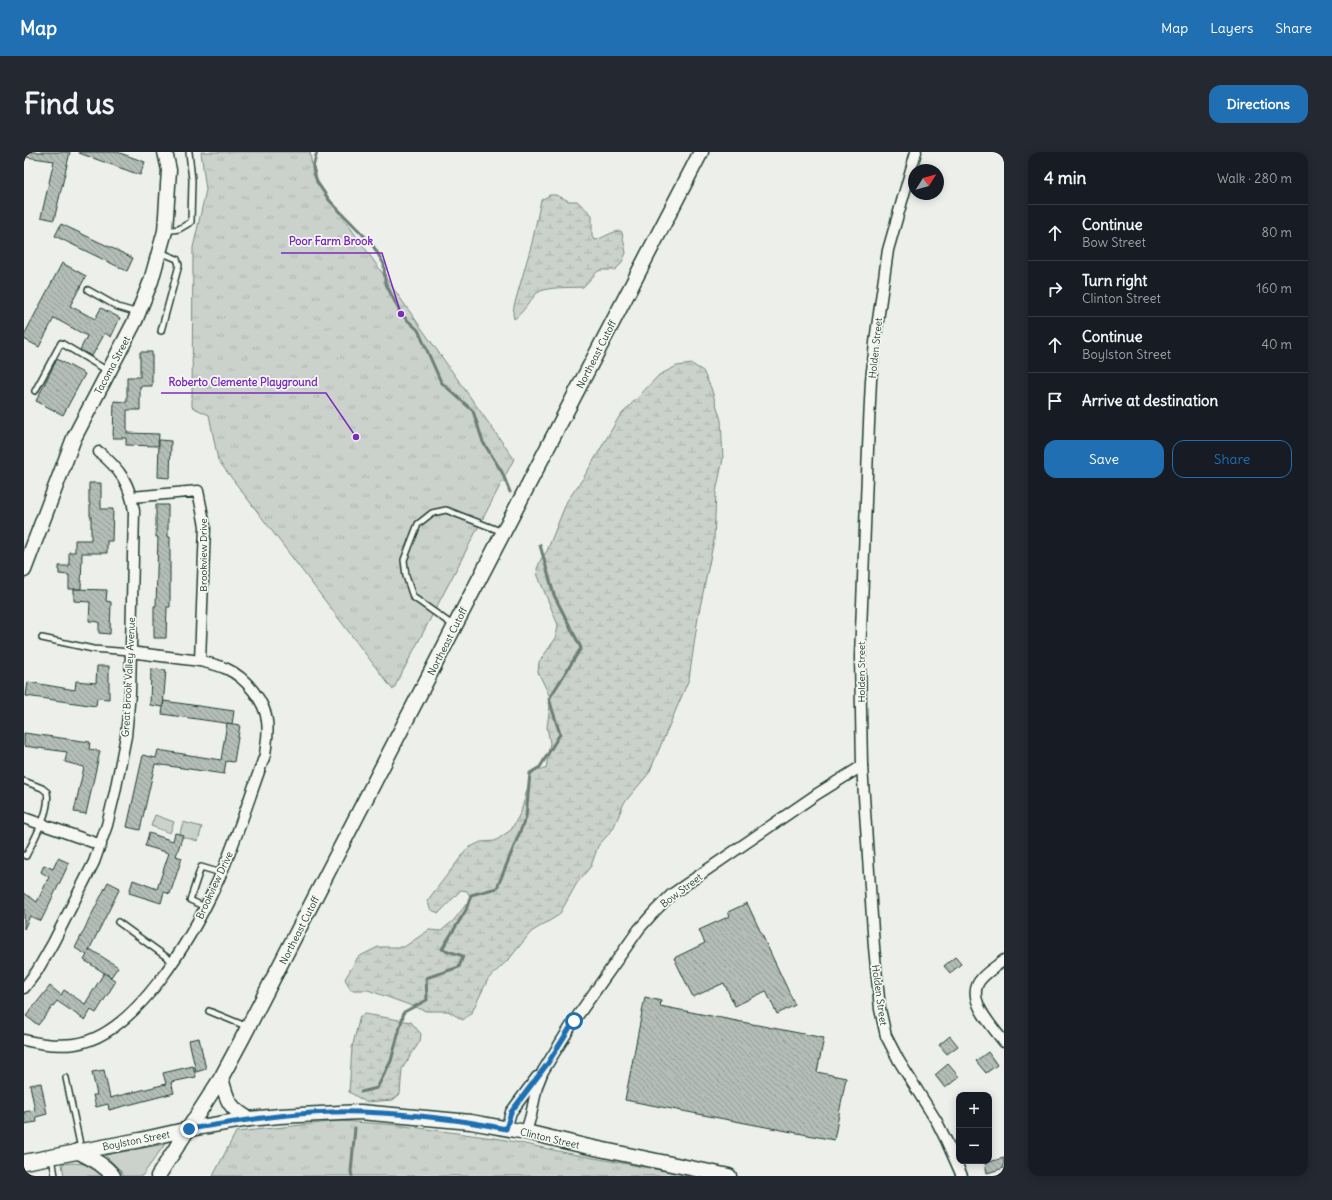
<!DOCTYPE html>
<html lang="en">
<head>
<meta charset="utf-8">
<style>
  :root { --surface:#171b24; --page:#242831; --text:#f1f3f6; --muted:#9ea1a6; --line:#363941; --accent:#1f6fb2 }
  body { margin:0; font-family:Delius,sans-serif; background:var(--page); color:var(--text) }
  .controls { position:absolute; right:12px; bottom:12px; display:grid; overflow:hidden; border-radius:8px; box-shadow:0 2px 10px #0003 }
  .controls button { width:36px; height:36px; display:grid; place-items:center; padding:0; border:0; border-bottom:1px solid var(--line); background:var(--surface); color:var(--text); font:20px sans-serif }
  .compass { position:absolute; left:884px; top:12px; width:36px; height:36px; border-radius:50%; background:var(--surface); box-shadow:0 2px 10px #0003; rotate:53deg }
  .stop { position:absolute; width:12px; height:12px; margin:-9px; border:3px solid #1f6fb2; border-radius:50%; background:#fff }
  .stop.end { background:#1f6fb2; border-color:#fff; box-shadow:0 1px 4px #0008 }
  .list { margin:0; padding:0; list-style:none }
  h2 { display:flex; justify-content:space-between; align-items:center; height:52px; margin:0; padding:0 16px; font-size:17px }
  h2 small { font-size:13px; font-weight:400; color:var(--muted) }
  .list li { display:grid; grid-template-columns:26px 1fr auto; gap:12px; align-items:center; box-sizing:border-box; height:56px; padding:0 16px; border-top:1px solid var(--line) }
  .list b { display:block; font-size:15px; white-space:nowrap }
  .list p { margin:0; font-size:13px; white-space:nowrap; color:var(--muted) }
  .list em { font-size:13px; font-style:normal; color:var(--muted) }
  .actions { display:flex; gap:8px; padding:12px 16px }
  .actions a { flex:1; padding:9px 0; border:1px solid var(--accent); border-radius:12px; text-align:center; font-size:14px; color:var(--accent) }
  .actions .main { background:var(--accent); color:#fff }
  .icon { flex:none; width:22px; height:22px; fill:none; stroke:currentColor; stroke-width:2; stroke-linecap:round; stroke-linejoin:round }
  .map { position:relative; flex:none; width:980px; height:1024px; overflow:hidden; border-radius:12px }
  header { display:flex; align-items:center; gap:24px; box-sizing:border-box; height:56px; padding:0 20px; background:var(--accent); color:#fff }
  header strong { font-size:19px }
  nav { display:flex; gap:22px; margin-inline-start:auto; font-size:14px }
  .intro { display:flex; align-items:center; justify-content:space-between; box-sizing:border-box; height:96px; padding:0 24px }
  h1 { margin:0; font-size:28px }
  .button { padding:10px 18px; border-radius:12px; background:var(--accent); color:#fff; font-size:14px; font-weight:700 }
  main { display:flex; gap:24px; padding:0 24px }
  aside { flex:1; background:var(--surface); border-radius:12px; box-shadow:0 2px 10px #0003 }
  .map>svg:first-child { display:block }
  .green { fill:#cbd2cc; stroke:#758880 }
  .wetland { fill:url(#wetland-marsh); stroke:#758880 }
  .park { fill:url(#park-tufts); stroke:#758880 }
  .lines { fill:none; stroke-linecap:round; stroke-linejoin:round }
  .stream { stroke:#6c7e77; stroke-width:3 }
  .building { fill:url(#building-back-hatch); stroke:#1f3d34 }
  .lane-casing { stroke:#1f3d34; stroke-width:8 }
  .street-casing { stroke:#1f3d34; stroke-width:13 }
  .secondary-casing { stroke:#1f3d34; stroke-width:17 }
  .lane { stroke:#f6f6f2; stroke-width:5 }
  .street { stroke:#f6f6f2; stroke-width:10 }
  .secondary { stroke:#f6f6f2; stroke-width:14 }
  .route { stroke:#1f6fb2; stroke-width:5 }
  .labels { text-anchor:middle; stroke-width:3.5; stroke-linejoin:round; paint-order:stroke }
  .street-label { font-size:10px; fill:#1f3d34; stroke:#f6f6f2 }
  .leader { fill:none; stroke:#7b2cbf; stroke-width:1.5 }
  .callout-dot { fill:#7b2cbf; stroke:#f6f6f2; stroke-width:1.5 }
  .callout-label { font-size:11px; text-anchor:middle; font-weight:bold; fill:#7b2cbf; stroke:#f6f6f2; stroke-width:3.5; stroke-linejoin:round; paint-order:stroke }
</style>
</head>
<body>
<header>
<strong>Map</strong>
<nav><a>Map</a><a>Layers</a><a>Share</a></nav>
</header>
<div class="intro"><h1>Find us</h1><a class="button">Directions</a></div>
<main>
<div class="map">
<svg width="980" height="1024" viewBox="0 0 980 1024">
  <defs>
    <pattern id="wetland-marsh" width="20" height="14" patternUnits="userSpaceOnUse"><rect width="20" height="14" fill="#cbd2cc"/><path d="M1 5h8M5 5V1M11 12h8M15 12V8" fill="none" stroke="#aeb5b0"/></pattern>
    <pattern id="park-tufts" width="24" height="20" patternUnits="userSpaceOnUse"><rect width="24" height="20" fill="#cbd2cc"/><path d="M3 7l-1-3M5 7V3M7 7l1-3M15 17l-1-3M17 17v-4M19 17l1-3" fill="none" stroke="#aeb5b0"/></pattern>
    <pattern id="building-back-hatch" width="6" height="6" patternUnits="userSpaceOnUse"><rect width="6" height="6" fill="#b4bdb8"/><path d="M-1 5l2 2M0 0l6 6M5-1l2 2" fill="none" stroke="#929b96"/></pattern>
  </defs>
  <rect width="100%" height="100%" fill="#edefea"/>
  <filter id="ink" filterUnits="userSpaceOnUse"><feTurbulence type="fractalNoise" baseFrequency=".025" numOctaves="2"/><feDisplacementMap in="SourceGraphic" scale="8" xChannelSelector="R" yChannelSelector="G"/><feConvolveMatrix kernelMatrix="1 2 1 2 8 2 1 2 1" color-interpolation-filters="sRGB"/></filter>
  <g filter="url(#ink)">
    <g class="green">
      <polygon points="131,663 150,670 146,681 127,674"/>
      <polygon points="159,670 178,675 174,689 155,684"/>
      <polygon points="141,992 118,1024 99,1024 96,1018 81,1003"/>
      <polygon points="49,1011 63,1012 83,1024 40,1024 38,1012"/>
    </g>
    <g class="wetland">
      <path d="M526,43H532L545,49H553L568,63V85L571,88C580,86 588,79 597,79L598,81L602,101L597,112L591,118H578L574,119L559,135C547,136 523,134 513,141C505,149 500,160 490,167L489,162L490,154L508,91L517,48Z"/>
      <polygon points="668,212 679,219 687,236 697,268 699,307 692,340 690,388 674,465 665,527 625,621 600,651 589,677 574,694 567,714 553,731 535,763 507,780 486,806 464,827 448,860 439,868 424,859 402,859 344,838 327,838 321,827 334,805 354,795 380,795 405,778 417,779 430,768 447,746 443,739 437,738 415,761 407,758 403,749 444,696 457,690 471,689 487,678 497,660 507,623 513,617 522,617 526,591 523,575 527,547 514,520 515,510 532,486 534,473 514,424 513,417 517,407 523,399 543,349 560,325 595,265 635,223 653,214"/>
      <polygon points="341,862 387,870 397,882 396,889 378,917 376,942 369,948 342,950 325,940 328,896 336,864"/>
    </g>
    <g class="park">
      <polygon points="177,0 286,0 289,23 490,307 369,538 194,308 185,263 168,255 169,96 182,38"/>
      <polygon points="316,969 373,973 477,987 548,1002 669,1024 189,1024 212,980"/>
    </g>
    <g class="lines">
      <g class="stream">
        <polyline points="293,0 289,15 293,30 305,48 348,92 360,112 361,130 377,162 394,178 417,230 449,259 459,290 478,320 486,340"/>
        <polyline points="337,940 353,936 367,909 380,860 403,848 402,826 435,815 439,804 418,797 442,758 447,743 473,736 502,665 506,621 516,615 536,582 525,547 557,496 530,443 516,393"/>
        <polyline points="328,1024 327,1020 331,976"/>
      </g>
    </g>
    <g class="building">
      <polygon points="2,0 46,0 30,68 17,65 30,9 2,5"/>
      <polygon points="55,0 93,0 121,10 116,23 55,1"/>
      <polygon points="37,72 109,106 103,119 31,84"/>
      <polygon points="38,111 62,124 46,154 71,167 77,156 96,166 87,185 81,181 68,204 56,198 63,184 30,166 15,195 0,187 0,183"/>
      <polygon points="116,200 128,200 128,234 116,234 116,258 103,258 103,281 135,282 134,294 102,293 102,286 89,286 90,249 103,250 103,225 116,225"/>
      <polygon points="33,207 61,222 39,263 12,249"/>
      <polygon points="135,288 147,289 146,326 134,325"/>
      <polygon points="65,331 77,331 77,357 89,357 88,389 83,389 83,401 58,401 57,437 45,437 45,423 35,422 35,414 45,414 45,400 51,400 51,388 67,388 67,364 66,364 66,351 65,351"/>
      <polygon points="132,353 144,353 144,385 146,385 146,455 143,455 142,486 130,486 130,454 132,454 134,385 132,385"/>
      <polygon points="50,437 83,438 82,449 87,450 86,482 75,481 75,470 65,469 66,450 50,449"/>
      <polygon points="73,514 85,514 85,547 73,546 72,554 2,544 4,530 51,538 52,529 72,531"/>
      <polygon points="127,517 142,518 139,555 126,553"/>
      <polygon points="140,549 210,559 208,572 138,562"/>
      <polygon points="203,571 216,573 210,610 202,609 200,622 131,612 116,678 103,675 119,603 132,606 134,598 197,608"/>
      <polygon points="0,581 66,590 65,597 76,599 62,662 50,660 60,615 41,610 43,600 0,594"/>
      <polygon points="125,681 149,689 151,681 159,683 152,704 158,706 146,742 140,740 137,751 105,741 109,728 133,737 145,701 121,694"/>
      <polygon points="34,706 45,711 38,726 17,769 6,764 0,777 0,741 13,750 25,725 17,720 20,713 29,717"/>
      <polygon points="84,730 96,736 64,800 66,797 94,815 87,825 60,808 63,803 51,796"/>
      <polygon points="723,751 771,853 753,862 742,839 711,854 700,831 669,845 650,806 681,791 675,778 706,764 704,760"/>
      <polygon points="931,805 937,812 926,821 920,814"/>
      <polygon points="80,821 92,829 72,861 67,858 61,868 33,849 14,873 2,864 26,834 37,843 40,838 61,852"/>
      <polygon points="621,845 637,849 636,854 800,886 793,920 822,926 810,988 601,948"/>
      <polygon points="926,884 934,894 923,902 915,893"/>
      <polygon points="175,886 182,917 172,920 165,888"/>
      <polygon points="964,900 973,913 962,921 952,909"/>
      <polygon points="924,912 935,925 921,936 911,923"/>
      <polygon points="169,914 172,925 147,930 150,941 85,958 84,952 72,955 69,943 73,943 68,920 80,918 86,946 142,932 139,921"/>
      <polygon points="17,931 23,962 12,965 13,970 0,972 0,960 11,958 6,933"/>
      <polygon points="980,1006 980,1016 963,1021 961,1011"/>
    </g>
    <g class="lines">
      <defs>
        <g id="lane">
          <polyline points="142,79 155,77 167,70 168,28 165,0"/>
          <polyline points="136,100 153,107 155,113 137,179"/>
          <polyline points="64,138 94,155 114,161"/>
          <polyline points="11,239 37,191 84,219"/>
          <polyline points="430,474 389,445 382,424 380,408 394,372 408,361 422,358 479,380"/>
          <polyline points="18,486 69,497 106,500"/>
          <path d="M0,629L18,636L23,640C27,659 10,687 2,704L0,703"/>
          <polyline points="181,755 166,748 177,715 197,721"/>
          <polyline points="94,770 148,809"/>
          <polyline points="185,859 224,875"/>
          <polyline points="42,926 57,997"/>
          <polyline points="28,1005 31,1024"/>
        </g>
        <g id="street">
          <polyline points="892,0 864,98 852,182 847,228 845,271 836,505 838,614 850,795 856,857 862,884 875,909 913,970 922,988 938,1024"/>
          <polyline points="106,500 176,509"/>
          <polyline points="0,666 77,693"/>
          <path d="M980,808C973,814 964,819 958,826C939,845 968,874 980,890"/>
          <path d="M0,836L13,819L29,791L70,710L83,673L91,640L102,584L106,541L110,359C106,332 96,317 75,300"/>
          <path d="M0,888C16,892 35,894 51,892C113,883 169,783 193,731C212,690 225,646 241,603C242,592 245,581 243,569C241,549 221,525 203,517C194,513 185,511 176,509L181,374L174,339L108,345"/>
          <polyline points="482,977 487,960 513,925"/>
          <polyline points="502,980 507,963 513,934 519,919 550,869 615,777 631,759 648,742 793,642 838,614"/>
        </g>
        <g id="secondary">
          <polyline points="0,418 50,286 111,169 127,129 141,79 145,18 141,0"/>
          <path d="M197,926C203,948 204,955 225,967"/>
          <path d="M53,999C66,1006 80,1012 89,1024"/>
          <polyline points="0,1010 116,988 165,977 225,967 256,964 336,960 447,970 502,980 561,994 705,1024"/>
          <polyline points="134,1024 197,926 218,887 408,518 677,0"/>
        </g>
      </defs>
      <use href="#lane" class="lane-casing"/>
      <use href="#street" class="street-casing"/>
      <use href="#secondary" class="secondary-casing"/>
      <use href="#lane" class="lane"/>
      <use href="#street" class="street"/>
      <use href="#secondary" class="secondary"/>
    </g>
  </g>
  <g class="lines" filter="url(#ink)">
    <path class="route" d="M165,977C222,968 280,958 338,960C386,962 435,967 482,977L487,960L524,911L550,869"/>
  </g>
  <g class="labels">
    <g class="street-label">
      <text transform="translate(851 196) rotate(-84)" y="4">Holden Street</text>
      <text transform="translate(572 202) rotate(-63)" y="4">Northeast Cutoff</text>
      <text transform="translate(88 213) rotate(-62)" y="4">Tacoma Street</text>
      <text transform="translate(179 403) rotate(-90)" y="4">Brookview Drive</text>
      <text transform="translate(423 489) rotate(-63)" y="4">Northeast Cutoff</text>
      <text transform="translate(837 520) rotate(-90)" y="4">Holden Street</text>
      <text transform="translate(104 525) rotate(-87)" y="4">Great Brook Valley Avenue</text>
      <text transform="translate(190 733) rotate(-65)" y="4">Brookview Drive</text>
      <text transform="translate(657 738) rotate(-37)" y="4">Bow Street</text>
      <text transform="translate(275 778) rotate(-63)" y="4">Northeast Cutoff</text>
      <text transform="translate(856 843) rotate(82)" y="4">Holden Street</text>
      <text transform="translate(526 986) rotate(13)" y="4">Clinton Street</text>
      <text transform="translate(112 988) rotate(-11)" y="4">Boylston Street</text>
    </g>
  </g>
  <path class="leader" d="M377 162L358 101H257M332 285L302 241H137"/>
  <g class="callout-dot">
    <circle cx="377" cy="162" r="4"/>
    <circle cx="332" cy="285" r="4"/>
  </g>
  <g class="callout-label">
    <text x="307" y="93">Poor Farm Brook</text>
    <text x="219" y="234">Roberto Clemente Playground</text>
  </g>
</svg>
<div class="controls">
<button>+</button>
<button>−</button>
</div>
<svg class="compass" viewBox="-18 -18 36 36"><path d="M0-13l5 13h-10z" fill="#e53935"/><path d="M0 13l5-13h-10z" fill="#9ea1a6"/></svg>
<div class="stop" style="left:550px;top:869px"></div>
<div class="stop end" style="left:165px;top:977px"></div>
</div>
<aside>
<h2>4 min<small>Walk · 280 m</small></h2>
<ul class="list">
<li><svg class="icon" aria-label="ahead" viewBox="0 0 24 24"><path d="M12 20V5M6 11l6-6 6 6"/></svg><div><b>Continue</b><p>Bow Street</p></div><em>80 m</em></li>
<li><svg class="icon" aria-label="right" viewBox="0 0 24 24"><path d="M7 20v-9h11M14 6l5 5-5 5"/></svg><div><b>Turn right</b><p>Clinton Street</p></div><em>160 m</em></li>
<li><svg class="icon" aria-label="ahead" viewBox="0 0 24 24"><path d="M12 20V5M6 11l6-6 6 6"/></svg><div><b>Continue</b><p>Boylston Street</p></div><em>40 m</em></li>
<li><svg class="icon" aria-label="arrive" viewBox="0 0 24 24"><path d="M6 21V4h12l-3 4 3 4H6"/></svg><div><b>Arrive at destination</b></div></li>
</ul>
<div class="actions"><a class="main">Save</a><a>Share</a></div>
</aside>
</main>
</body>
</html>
